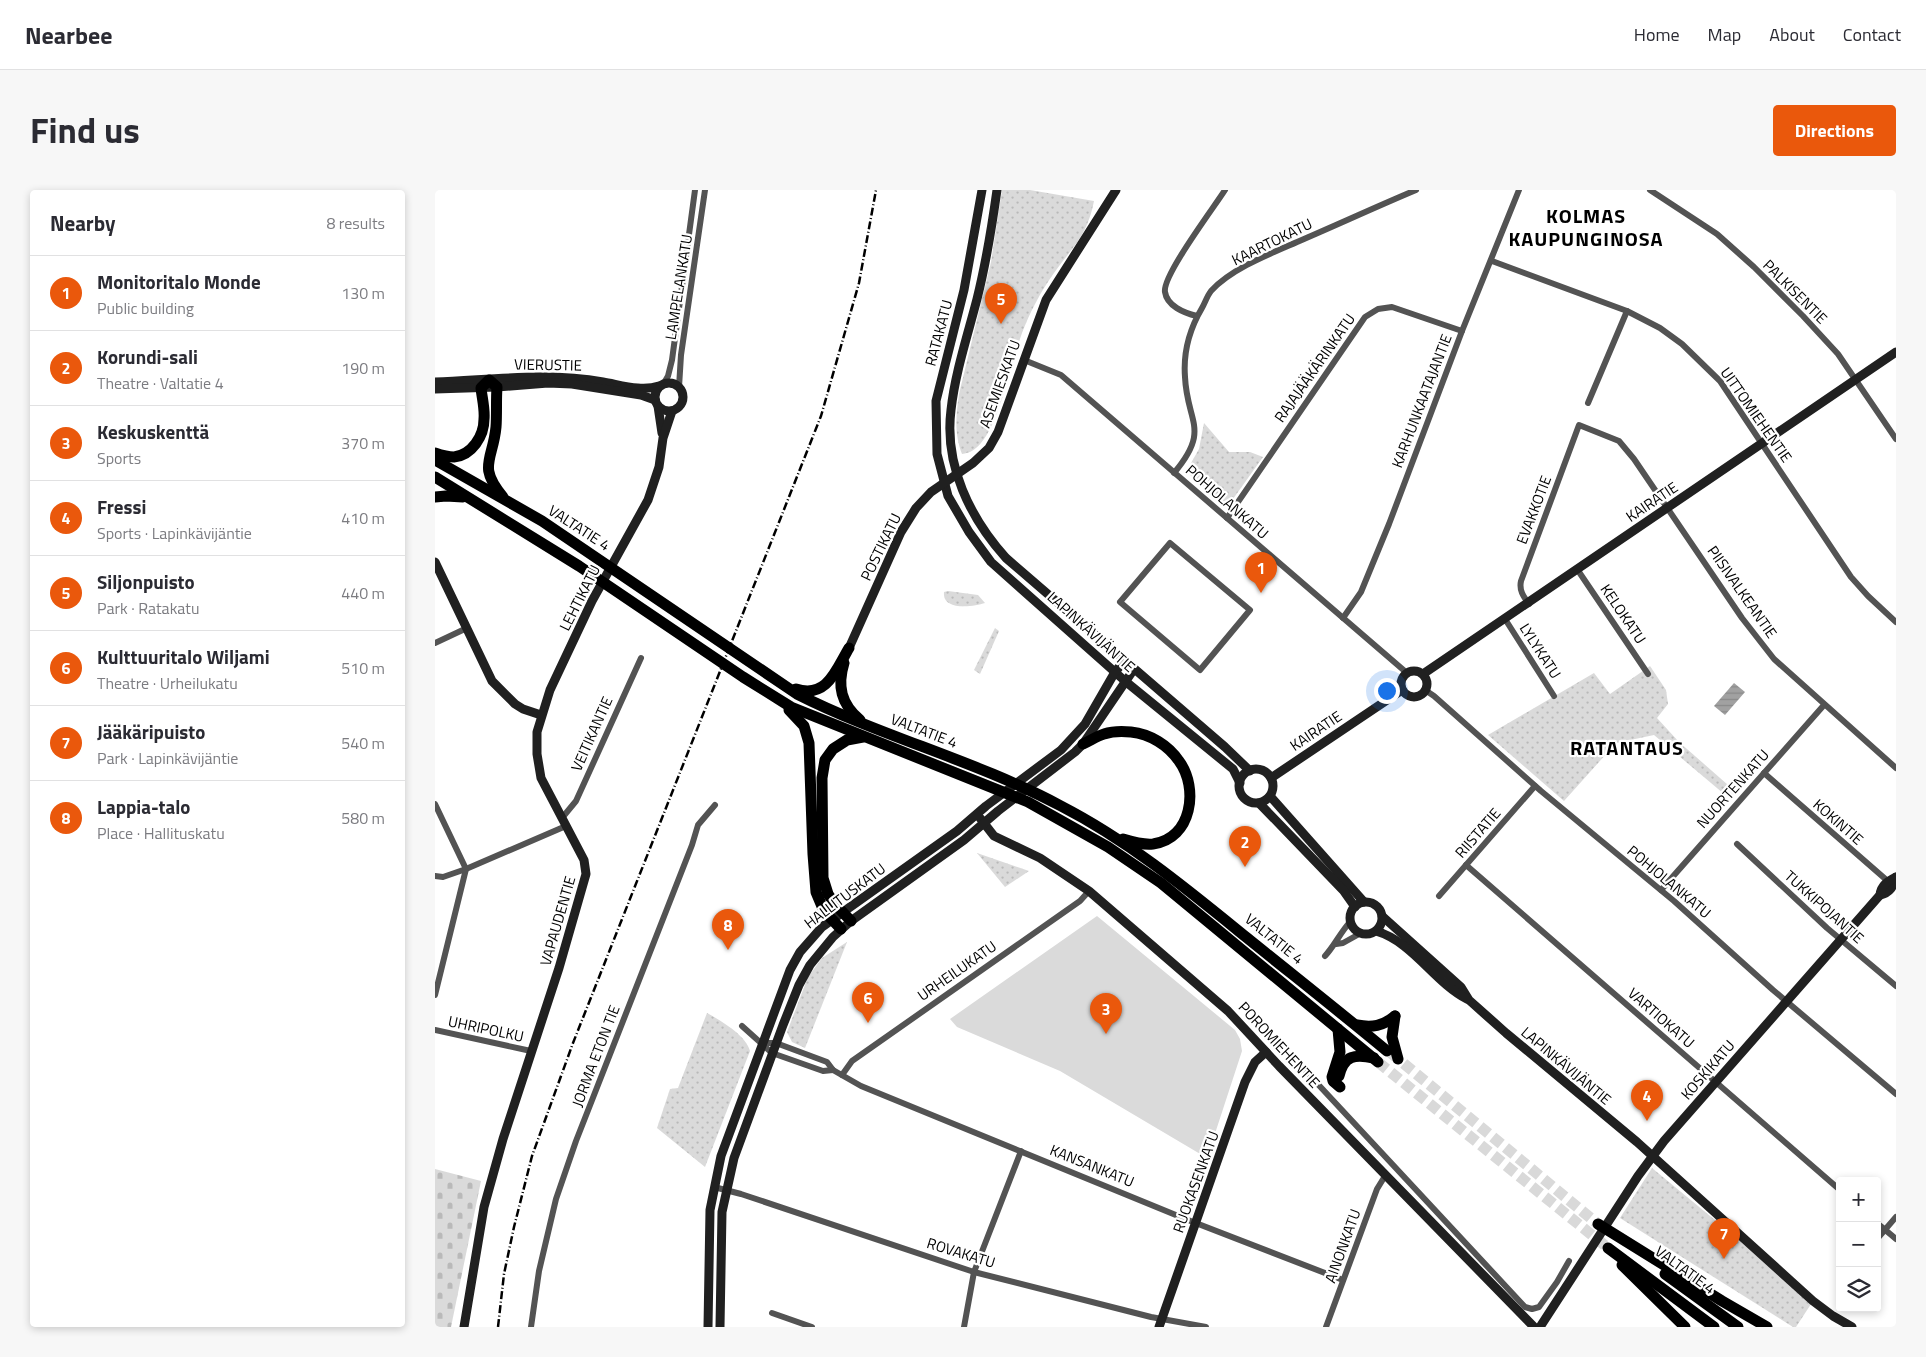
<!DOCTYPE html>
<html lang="en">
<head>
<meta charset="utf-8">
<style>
  :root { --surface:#fff; --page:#f7f7f7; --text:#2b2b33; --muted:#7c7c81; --line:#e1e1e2; --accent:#ea580c }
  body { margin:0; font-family:"Titillium Web",sans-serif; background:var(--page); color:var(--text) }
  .controls { position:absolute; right:15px; bottom:15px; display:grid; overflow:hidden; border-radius:5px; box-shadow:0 2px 8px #0003 }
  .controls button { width:45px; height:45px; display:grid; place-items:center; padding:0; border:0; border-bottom:1px solid var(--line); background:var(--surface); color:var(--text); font:25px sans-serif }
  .you { position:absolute; left:951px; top:500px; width:18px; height:18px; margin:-12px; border:4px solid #fff; border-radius:50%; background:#1a73e8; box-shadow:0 0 0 8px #1a73e833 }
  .badge { display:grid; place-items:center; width:32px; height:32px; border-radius:50%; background:var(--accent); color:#fff; font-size:16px; font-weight:700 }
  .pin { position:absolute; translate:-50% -41px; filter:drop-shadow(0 1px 2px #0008) }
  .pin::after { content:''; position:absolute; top:26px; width:18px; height:15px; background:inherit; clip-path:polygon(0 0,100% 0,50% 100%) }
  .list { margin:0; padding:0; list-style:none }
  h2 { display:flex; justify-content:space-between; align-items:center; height:65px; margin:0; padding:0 20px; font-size:21px }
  h2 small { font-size:16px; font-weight:400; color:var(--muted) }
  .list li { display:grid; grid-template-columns:32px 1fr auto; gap:15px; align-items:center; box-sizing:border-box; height:75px; padding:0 20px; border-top:1px solid var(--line) }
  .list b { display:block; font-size:19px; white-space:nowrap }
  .list p { margin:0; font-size:16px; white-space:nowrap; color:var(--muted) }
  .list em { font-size:16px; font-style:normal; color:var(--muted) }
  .icon { flex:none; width:28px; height:28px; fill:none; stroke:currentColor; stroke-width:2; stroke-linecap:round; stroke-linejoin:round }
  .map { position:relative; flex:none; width:1461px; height:1137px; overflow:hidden; border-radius:5px }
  header { display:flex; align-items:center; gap:30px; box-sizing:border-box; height:70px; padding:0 25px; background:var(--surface); border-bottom:1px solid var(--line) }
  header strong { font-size:24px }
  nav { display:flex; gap:28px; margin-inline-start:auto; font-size:18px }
  .intro { display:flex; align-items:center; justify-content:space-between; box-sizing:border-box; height:120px; padding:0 30px }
  h1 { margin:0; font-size:35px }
  .button { padding:12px 22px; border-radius:5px; background:var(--accent); color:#fff; font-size:18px; font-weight:700 }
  main { display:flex; gap:30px; padding:0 30px }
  aside { flex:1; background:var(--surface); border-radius:5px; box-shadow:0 2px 8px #0003 }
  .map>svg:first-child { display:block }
  .grass { fill:url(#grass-dots) }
  .cemetery { fill:url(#cemetery-stones) }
  .garden { fill:#dadada }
  .water { fill:url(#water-rules) }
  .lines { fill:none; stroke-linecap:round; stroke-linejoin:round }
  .highway-tunnel { stroke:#d9d9d9; stroke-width:11; stroke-dasharray:11 5.5; stroke-linecap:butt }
  .street { stroke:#535353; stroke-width:6 }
  .secondary { stroke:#202020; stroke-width:9 }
  .highway { stroke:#000; stroke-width:11 }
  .rail { stroke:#000; stroke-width:2.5; stroke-dasharray:8 2.5 1 2.5; stroke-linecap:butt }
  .labels { text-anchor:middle; stroke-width:4.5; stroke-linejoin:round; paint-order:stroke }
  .street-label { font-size:15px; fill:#000; stroke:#fff }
  .district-label { font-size:20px; font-weight:bold; letter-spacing:1px; fill:#000; stroke:#fff }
</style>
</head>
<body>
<header>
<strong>Nearbee</strong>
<nav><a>Home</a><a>Map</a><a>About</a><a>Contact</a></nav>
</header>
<div class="intro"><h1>Find us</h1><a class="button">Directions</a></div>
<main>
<aside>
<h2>Nearby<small>8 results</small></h2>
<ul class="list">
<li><span class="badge">1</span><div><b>Monitoritalo Monde</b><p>Public building</p></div><em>130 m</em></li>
<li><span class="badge">2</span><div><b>Korundi-sali</b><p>Theatre · Valtatie 4</p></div><em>190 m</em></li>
<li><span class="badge">3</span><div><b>Keskuskenttä</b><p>Sports</p></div><em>370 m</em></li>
<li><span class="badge">4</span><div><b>Fressi</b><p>Sports · Lapinkävijäntie</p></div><em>410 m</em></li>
<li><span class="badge">5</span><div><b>Siljonpuisto</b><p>Park · Ratakatu</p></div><em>440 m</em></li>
<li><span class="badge">6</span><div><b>Kulttuuritalo Wiljami</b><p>Theatre · Urheilukatu</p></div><em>510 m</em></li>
<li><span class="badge">7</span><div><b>Jääkäripuisto</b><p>Park · Lapinkävijäntie</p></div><em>540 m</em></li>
<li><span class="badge">8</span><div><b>Lappia-talo</b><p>Place · Hallituskatu</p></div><em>580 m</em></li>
</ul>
</aside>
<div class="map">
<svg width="1461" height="1137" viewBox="0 0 1461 1137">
  <defs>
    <pattern id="grass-dots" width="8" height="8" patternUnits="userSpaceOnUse" patternTransform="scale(1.25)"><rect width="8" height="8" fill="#dadada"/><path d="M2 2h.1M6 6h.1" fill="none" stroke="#b9b9b9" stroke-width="1.8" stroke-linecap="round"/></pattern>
    <pattern id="cemetery-stones" width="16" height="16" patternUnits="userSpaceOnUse" patternTransform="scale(1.25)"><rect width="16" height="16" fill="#dadada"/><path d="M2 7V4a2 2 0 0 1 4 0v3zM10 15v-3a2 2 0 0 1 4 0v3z" fill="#b9b9b9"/></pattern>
    <pattern id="water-rules" width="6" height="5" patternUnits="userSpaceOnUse" patternTransform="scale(1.25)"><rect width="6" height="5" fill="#a1a1a1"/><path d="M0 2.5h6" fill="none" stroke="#898989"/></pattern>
  </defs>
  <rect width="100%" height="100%" fill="#fff"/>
  <g class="grass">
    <path d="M567,0H595L659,11C652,46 639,55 619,83C606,101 595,122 587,143C577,171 564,233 546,253C540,260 535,263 527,264C519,243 521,226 524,204L556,72Z"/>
    <polygon points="769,233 794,262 815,262 828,267 793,316 756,286 752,280 764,259"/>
    <path d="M513,401L543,405L550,413C538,417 507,421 509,402Z"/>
    <polygon points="560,438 564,441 545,484 539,480"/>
    <polygon points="1215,476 1231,500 1233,514 1222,528 1244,552 1301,602 1295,609 1219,545 1181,553 1129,611 1053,545 1159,483 1175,504"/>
    <polygon points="542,663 594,681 570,697"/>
    <polygon points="412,752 370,858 357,852 352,842 373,787 387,768"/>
    <path d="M272,823C286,831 311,845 315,861L270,977L222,938L235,899L243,898Z"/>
    <polygon points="1217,978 1378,1111 1361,1137 1358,1137 1185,1028"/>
  </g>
  <polygon class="cemetery" points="0,979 46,991 16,1137 0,1137"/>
  <polygon class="garden" points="662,726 800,840 805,849 807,861 772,968 625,881 522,837 515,829"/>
  <polygon class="water" points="1299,493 1310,502 1290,525 1279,516"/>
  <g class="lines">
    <g class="highway-tunnel">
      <polyline points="956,863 1169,1039"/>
      <polyline points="943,872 1173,1058"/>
    </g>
    <g class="street">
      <polyline points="1215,0 1282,44 1319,77 1368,126 1403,164 1461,249"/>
      <polyline points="1057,71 1192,121 1225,138 1247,154 1285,191 1416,387 1433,406 1461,432"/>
      <path d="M762,126C749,123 732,116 730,102C727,86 780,16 790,0"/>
      <polyline points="589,170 626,185 972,483"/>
      <polyline points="229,193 233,186 237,170 260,0"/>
      <polyline points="244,197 246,165 270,0"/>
      <polyline points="1153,213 1192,121"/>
      <path d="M739,283C776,239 752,233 750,187C748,161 754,140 767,118C770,113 772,106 776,101C798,77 840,62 869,49C906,33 943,16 981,0"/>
      <polyline points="792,328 930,127 943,119 957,117 1027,141"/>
      <polygon points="735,353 815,420 765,480 685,412"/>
      <polyline points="1142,379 1213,484"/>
      <path d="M1094,414C1088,406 1084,400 1086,391L1144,235L1184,251L1199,269L1307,428L1339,469L1461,578"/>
      <polyline points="908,428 926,402 954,334 1027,141 1084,0"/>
      <polyline points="1070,429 1119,506"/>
      <polyline points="0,453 32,438"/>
      <polyline points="990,500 999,506 1106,601 1239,711 1338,800 1461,904"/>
      <polyline points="1329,583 1455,693"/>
      <polyline points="0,614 31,679 0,805"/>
      <polyline points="127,628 141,611 206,468"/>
      <polyline points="1302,654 1392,738 1461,796"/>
      <polyline points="1031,675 1405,1000"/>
      <polyline points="0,686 8,687 31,679 131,636"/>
      <polyline points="1226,700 1389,515"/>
      <polyline points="1004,706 1100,596"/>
      <polyline points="901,754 908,753 926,743"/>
      <path d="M890,766C900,755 905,743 915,732"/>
      <polyline points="307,836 337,863 388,881 398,880"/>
      <polyline points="0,840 96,861"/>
      <polyline points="327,853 341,853 392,872 398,880 426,896 753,1030 908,1090"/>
      <polyline points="866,876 1090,1117 1097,1119 1104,1117 1122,1092 1134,1071"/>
      <polyline points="407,885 417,871 645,711 654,701"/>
      <polyline points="279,997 306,1004 539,1082 716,1127 771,1137"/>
      <polyline points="1442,1033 1461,1049"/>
      <polyline points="1442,1049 1461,1027"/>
      <polyline points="337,1123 377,1137"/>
      <polyline points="96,1137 104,1081 121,1009 141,951 257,655 263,635 280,615"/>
      <polyline points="529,1137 539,1082 586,961"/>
      <polyline points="891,1137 942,999 950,986"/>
    </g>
    <g class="secondary">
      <polyline points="547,0 529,100 501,211 502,264 513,306 534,342 556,372 690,491 798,579 805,593"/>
      <path d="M562,0C557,36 551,73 542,109C533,144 520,183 516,220C509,275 535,328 571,368L790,557L815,581"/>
      <path d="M0,192C56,190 112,182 168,192C186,195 207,202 224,196"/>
      <circle cx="234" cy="207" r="14"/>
      <polyline points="0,199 62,197 113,193 137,194 206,205 220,210"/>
      <polyline points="223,216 227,243"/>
      <polyline points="0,372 57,491 80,514 88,519 106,525"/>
      <polyline points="414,458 466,342 481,318 496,302 538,273 554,258 563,242 611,110 681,0"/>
      <circle cx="979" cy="494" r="13"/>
      <polyline points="988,484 1461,162"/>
      <circle cx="821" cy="596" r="17"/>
      <polyline points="836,588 967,500"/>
      <polyline points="835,606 929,712"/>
      <polyline points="824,613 908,700 920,717"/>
      <polyline points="545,628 559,646 605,668 654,701 793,821 844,876 1099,1137"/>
      <path d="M1445,705C1455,703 1458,697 1461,687"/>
      <circle cx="931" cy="728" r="16"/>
      <polyline points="947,726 1026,797 1034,810 1071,843 1202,952 1378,1111 1398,1126 1417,1137"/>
      <path d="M941,741C978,752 998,791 1032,809"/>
      <polyline points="29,1137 49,1017 68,949 124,778 151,684 149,670 106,588 102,564 102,542 115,500 157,411 213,310 224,277 228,248 237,221"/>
      <polyline points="273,1137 275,1020 286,966 355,780 365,762 387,737 522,641 551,616 626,560 650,534 680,482 690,470"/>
      <polyline points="285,1137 287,1022 299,968 348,835 364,795 375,775 398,747 416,731 529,650 563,621 640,562 648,554 699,479"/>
      <polyline points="724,1137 810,892 820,872 831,862"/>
      <path d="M1105,1137L1203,986L1229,951L1445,705C1446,695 1453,691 1461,687"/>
    </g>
    <g class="highway">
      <path d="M0,263C6,265 13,267 19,267C37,265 49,246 49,229C50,219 47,208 46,198L54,190L62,197C61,210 62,224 61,237C58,270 42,276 68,307"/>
      <path d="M0,270L107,331L362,504C447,547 542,571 626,616C694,651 752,699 811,747C858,785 905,822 952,861"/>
      <polyline points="0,287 144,376 308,487 356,517 593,612 673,657 726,693 943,872"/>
      <polyline points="0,307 11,306 28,307"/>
      <path d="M409,473C402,496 406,514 425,530"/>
      <path d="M361,499C392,509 401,480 414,458"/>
      <polyline points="354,520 369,536 374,553 378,664 381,702 389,721 406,739"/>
      <path d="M648,554C655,551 662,546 669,544C678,541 687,541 696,542C715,544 733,555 744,571C764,598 757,649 718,654C708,655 698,652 688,649"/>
      <polyline points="416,731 399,713 393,704 388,688 387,588 390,570 398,559 412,550 428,547"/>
      <polyline points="960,826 957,847 963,869"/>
      <path d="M922,835C937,838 948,836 960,826"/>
      <polyline points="903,839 905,862 897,887 898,891 905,897"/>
      <path d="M904,886C909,865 920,864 939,868"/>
      <polyline points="1163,1034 1287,1111 1332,1137"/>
      <polyline points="1173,1058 1279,1137"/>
      <polyline points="1187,1075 1250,1137"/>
      <polyline points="1230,1084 1303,1137"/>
    </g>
    <polyline class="rail" points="63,1137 69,1084 79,1037 97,966 138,853 386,226 424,93 441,0"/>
  </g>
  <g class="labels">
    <g class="street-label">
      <text transform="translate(837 52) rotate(-26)" y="5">KAARTOKATU</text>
      <text transform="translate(244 97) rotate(-81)" y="5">LAMPELANKATU</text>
      <text transform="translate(1360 102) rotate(45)" y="5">PALKISENTIE</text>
      <text transform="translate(504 143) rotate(-75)" y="5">RATAKATU</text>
      <text transform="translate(113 175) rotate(1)" y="5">VIERUSTIE</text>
      <text transform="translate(880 178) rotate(-55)" y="5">RAJAJÄÄKÄRINKATU</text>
      <text transform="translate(565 194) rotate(-70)" y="5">ASEMIESKATU</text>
      <text transform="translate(987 211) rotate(-69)" y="5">KARHUNKAATAJANTIE</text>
      <text transform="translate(1321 225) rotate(55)" y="5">UITTOMIEHENTIE</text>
      <text transform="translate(792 312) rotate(41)" y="5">POHJOLANKATU</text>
      <text transform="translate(1217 312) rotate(-34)" y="5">KAIRATIE</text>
      <text transform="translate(1099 320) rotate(-69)" y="5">EVAKKOTIE</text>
      <text transform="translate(144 338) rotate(33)" y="5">VALTATIE 4</text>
      <text transform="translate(446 357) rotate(-64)" y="5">POSTIKATU</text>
      <text transform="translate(1307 402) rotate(55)" y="5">PIISIVALKEANTIE</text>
      <text transform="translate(145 408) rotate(-63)" y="5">LEHTIKATU</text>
      <text transform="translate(1188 424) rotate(56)" y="5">KELOKATU</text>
      <text transform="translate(656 442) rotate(42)" y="5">LAPINKÄVIJÄNTIE</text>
      <text transform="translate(1105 461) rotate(57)" y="5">LYLYKATU</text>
      <text transform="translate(489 541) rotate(21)" y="5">VALTATIE 4</text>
      <text transform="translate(881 541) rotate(-34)" y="5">KAIRATIE</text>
      <text transform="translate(157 544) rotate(-66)" y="5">VEITIKANTIE</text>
      <text transform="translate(1298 599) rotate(-48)" y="5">NUORTENKATU</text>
      <text transform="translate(1403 632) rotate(41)" y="5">KOKINTIE</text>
      <text transform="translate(1043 643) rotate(-49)" y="5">RIISTATIE</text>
      <text transform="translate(1234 692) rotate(40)" y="5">POHJOLANKATU</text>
      <text transform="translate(410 706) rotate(-37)" y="5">HALLITUSKATU</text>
      <text transform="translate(1389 717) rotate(42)" y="5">TUKKIPOJANTIE</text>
      <text transform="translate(123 731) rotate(-74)" y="5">VAPAUDENTIE</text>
      <text transform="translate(839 749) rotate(39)" y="5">VALTATIE 4</text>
      <text transform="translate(522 781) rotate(-35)" y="5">URHEILUKATU</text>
      <text transform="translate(1226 828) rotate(41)" y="5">VARTIOKATU</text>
      <text transform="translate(51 839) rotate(12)" y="5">UHRIPOLKU</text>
      <text transform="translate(844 855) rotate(47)" y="5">POROMIEHENTIE</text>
      <text transform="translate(161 866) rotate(-69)" y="5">JORMA ETON TIE</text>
      <text transform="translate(1131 876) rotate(40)" y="5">LAPINKÄVIJÄNTIE</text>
      <text transform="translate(1273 880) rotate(-49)" y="5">KOSKIKATU</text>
      <text transform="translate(657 976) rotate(22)" y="5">KANSANKATU</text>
      <text transform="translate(761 992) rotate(-70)" y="5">RUOKASENKATU</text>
      <text transform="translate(908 1056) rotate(-70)" y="5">AINONKATU</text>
      <text transform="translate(526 1063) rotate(17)" y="5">ROVAKATU</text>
      <text transform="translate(1250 1080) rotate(36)" y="5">VALTATIE 4</text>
    </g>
    <g class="district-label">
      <text x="1151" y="33">KOLMAS<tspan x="1151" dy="23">KAUPUNGINOSA</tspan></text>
      <text x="1192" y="565">RATANTAUS</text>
    </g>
  </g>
</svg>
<div class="controls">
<button>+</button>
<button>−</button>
<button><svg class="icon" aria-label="layers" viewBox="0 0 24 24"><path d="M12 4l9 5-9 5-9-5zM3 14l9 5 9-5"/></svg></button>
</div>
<div class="you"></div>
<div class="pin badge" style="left:826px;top:403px">1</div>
<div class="pin badge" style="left:810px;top:677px">2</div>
<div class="pin badge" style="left:671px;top:844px">3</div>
<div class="pin badge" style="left:1212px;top:931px">4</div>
<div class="pin badge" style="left:566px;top:134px">5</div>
<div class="pin badge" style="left:433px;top:833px">6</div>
<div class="pin badge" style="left:1289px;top:1069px">7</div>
<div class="pin badge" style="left:293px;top:760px">8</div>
</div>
</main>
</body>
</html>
